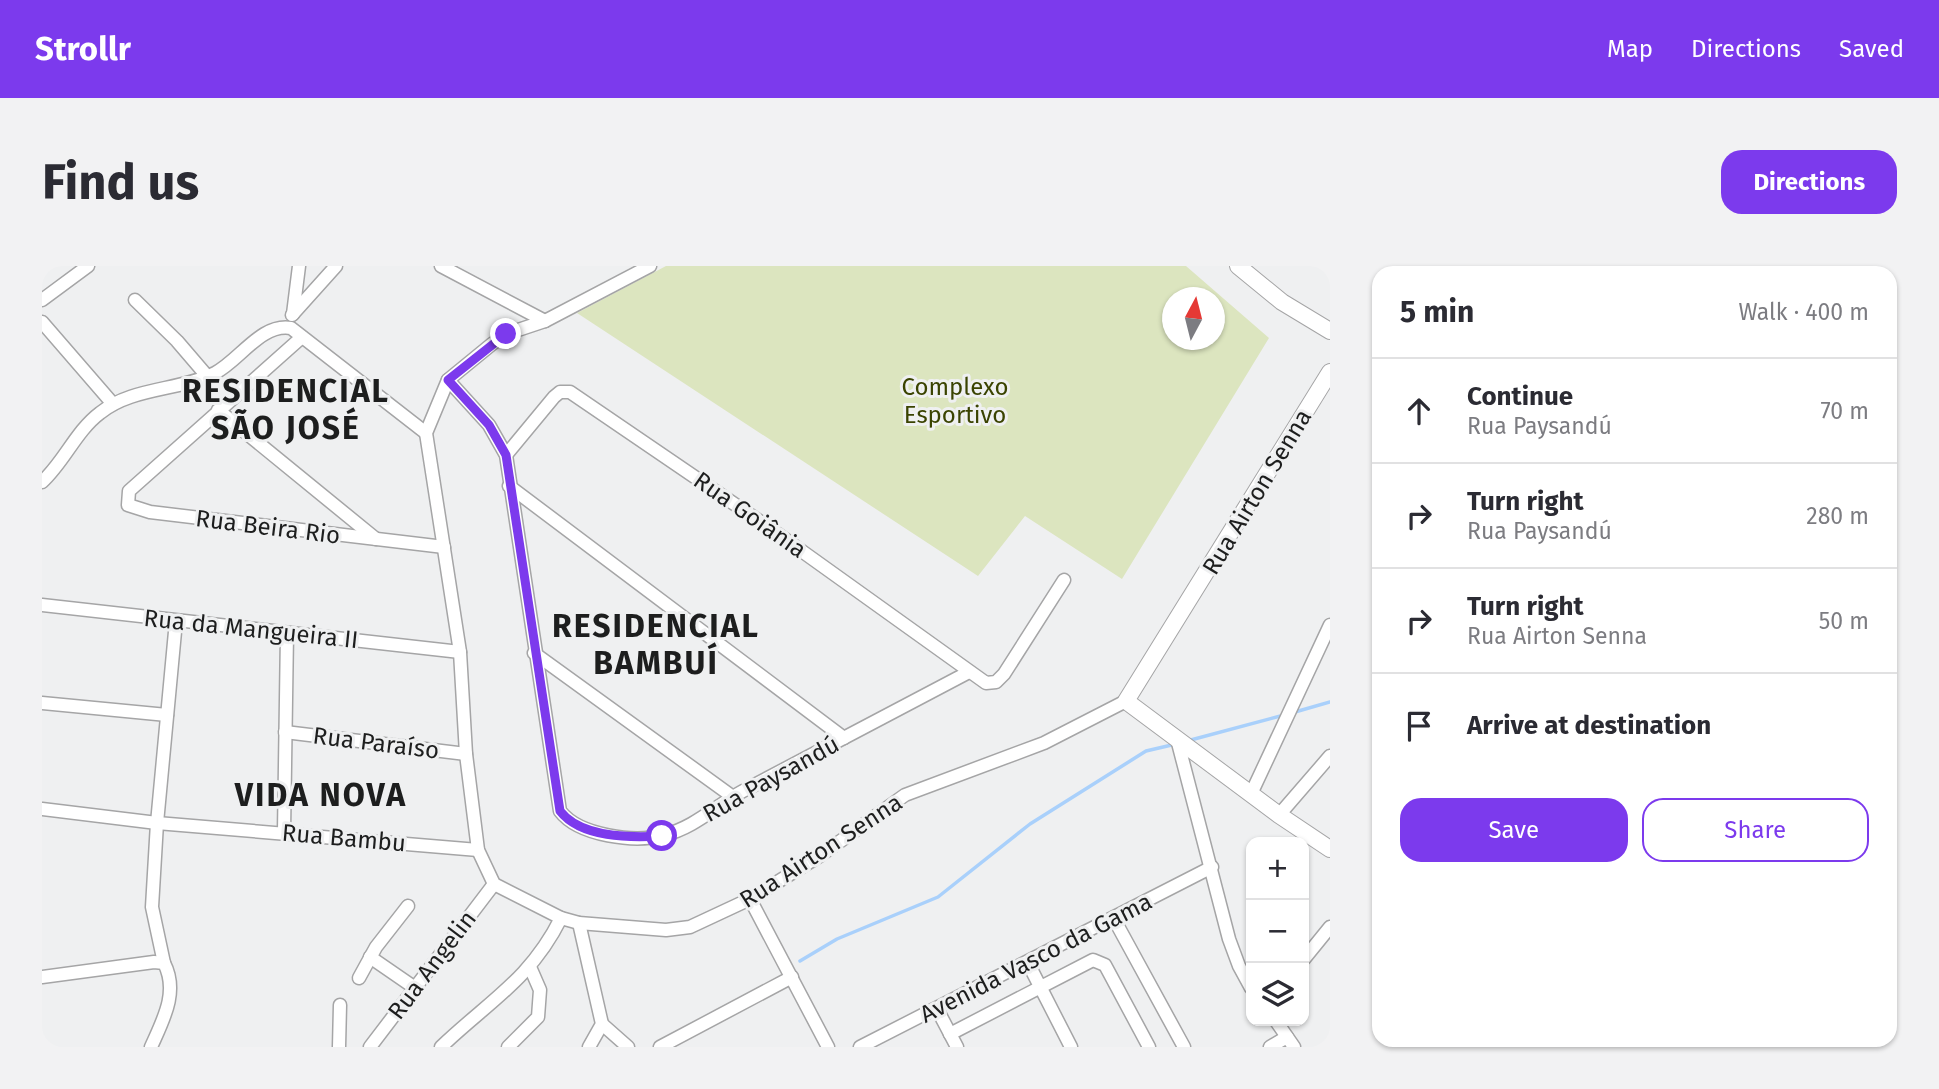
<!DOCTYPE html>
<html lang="en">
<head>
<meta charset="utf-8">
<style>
  :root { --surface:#fff; --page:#f2f2f3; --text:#2b2b33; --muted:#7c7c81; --line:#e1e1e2; --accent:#7c3aed }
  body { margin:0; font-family:"Fira Sans",sans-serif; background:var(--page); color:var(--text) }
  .controls { position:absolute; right:21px; bottom:21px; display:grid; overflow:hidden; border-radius:14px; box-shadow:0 2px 5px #0004 }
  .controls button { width:63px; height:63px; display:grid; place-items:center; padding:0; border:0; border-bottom:2px solid var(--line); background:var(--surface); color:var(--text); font:35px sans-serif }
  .compass { position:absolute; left:1120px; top:21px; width:63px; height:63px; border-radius:50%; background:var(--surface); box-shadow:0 2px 5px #0004; rotate:7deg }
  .stop { position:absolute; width:21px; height:21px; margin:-16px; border:5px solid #7c3aed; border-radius:50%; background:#fff }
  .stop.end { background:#7c3aed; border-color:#fff; box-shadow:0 2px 7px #0008 }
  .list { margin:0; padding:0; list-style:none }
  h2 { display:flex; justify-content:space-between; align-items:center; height:91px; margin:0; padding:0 28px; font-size:30px }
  h2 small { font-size:23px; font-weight:400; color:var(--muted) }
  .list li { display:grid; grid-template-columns:46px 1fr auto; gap:21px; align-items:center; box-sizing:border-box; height:105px; padding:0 28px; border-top:2px solid var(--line) }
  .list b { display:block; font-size:26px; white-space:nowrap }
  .list p { margin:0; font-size:23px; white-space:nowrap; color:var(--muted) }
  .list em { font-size:23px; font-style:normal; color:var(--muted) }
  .actions { display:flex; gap:14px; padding:21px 28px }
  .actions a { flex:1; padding:16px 0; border:2px solid var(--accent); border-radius:21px; text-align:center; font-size:24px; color:var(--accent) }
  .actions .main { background:var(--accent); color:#fff }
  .icon { flex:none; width:38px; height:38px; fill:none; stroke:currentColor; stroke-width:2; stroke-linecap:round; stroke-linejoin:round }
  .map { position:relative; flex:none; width:1288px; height:781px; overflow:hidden; border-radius:21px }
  header { display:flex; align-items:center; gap:42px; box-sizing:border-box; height:98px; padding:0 35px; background:var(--accent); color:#fff }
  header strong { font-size:33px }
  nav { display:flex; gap:38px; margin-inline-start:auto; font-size:24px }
  .intro { display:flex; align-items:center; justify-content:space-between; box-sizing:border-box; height:168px; padding:0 42px }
  h1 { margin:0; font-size:49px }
  .button { padding:18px 32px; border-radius:21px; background:var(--accent); color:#fff; font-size:24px; font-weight:700 }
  main { display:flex; gap:42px; padding:0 42px }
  aside { flex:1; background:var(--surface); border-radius:21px; box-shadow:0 2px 5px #0004 }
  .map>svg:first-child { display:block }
  .green { fill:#dce5bf; fill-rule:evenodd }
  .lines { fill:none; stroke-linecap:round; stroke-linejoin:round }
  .stream { stroke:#a9d0fb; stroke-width:3.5 }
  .street-casing { stroke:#a5a5a6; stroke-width:15 }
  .secondary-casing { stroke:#a5a5a6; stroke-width:18 }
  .street { stroke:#fff; stroke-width:12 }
  .secondary { stroke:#fff; stroke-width:16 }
  .route { stroke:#7c3aed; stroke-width:9 }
  .labels { text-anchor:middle; stroke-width:6; stroke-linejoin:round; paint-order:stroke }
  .park-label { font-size:24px; fill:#3a4301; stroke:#eff0f1 }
  .street-label { font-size:24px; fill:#1d1e1e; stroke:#eff0f1 }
  .district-label { font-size:32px; font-weight:bold; letter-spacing:2px; fill:#1d1e1e; stroke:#eff0f1 }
</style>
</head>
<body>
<header>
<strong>Strollr</strong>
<nav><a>Map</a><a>Directions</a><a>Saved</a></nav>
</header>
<div class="intro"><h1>Find us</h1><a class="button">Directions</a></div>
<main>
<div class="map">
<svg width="1288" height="781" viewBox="0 0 1288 781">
  <rect width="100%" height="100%" fill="#eff0f1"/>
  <path class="green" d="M624,0H1144L1227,72L1080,313L983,250L936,310L535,47ZM1130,32H1172V74H1130Z"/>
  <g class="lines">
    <g class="stream">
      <polyline points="1253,446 1288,436"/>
      <polyline points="1145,475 1242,449"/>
      <polyline points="758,695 795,673 896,631 988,558 1104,485 1134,478"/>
    </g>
    <defs>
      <g id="street">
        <polyline points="399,0 503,55"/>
        <polyline points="608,0 503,55 464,68 450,78 406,114 384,167 418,386 424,488 436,584 452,618 519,652 537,657 624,664 648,661 708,633 779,589 863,529 1002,477 1084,435"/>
        <polyline points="0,34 46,0"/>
        <polyline points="93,34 135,75 165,110"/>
        <polyline points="251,48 257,0"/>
        <polyline points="250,49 294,0"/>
        <polyline points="0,56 71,138"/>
        <polyline points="260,71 87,225 86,239 108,246 402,281"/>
        <path d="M406,114L447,159L464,189L518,545C537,570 593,577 622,569C652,562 675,539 701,525C776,485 852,446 927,406"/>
        <polyline points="176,144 334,273"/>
        <polyline points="464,189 512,131 518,126 528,126 729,263 944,417 954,416 962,408 1022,314"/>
        <path d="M0,216C22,196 34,165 58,147C90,121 137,125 173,107C198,94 219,57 249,62L384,167"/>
        <polyline points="467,220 802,472"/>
        <polyline points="0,339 418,386"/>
        <polyline points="492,387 691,531"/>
        <polyline points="0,437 125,449"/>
        <polyline points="243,466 424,488"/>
        <polyline points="1135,473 1187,673 1197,700 1209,722"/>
        <polyline points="1209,528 1288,359"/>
        <polyline points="0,543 115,557 436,584"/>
        <polyline points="1237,549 1288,490"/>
        <polyline points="242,566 245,367"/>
        <polyline points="708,633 786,781"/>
        <polyline points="1072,653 1142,781"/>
        <polyline points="537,657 560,758 547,781"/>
        <polyline points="328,691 373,722"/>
        <polyline points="1262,693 1288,661"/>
        <polyline points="122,697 110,641 115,557 134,355"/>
        <polyline points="986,697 1029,781"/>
        <path d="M0,711L112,696L122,697C137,726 121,754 109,781"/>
        <polyline points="317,712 334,681 366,640"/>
        <polyline points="895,743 915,781"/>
        <polyline points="1234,755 1252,781"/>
        <polyline points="560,758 586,781"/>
        <polyline points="908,768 1051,694 1063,699 1107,781"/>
        <polyline points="297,781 298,739"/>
        <polyline points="328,781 452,618"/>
        <path d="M399,781C447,735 488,714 519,652"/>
        <polyline points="466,781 496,751 498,724 488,701"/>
        <polyline points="618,781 750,711"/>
        <polyline points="818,781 1170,601"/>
        <polyline points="1228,781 1245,771"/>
      </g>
      <g id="secondary">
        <polyline points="1196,0 1240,36 1288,65"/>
        <polyline points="1288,106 1084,435 1237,549 1288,583"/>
      </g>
    </defs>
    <use href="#street" class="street-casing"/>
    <use href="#secondary" class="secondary-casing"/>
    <use href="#street" class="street"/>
    <use href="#secondary" class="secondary"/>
  </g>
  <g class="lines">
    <path class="route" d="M464,68L406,114L447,159L464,189L518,545C539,572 588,572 620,570"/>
  </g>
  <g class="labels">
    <g class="park-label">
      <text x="913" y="129">Complexo<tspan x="913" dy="28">Esportivo</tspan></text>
    </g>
    <g class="street-label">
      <text transform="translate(1215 226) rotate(-59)" y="8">Rua Airton Senna</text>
      <text transform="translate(708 249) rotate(35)" y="8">Rua Goiânia</text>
      <text transform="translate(226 261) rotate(7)" y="8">Rua Beira Rio</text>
      <text transform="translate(209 363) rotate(6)" y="8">Rua da Mangueira II</text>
      <text transform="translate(334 477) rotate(7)" y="8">Rua Paraíso</text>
      <text transform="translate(729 513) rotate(-29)" y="8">Rua Paysandú</text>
      <text transform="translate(302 572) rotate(5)" y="8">Rua Bambu</text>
      <text transform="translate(779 585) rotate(-33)" y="8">Rua Airton Senna</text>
      <text transform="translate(994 692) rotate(-27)" y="8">Avenida Vasco da Gama</text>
      <text transform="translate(390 699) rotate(-53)" y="8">Rua Angelin</text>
    </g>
    <g class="district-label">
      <text x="244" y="136">RESIDENCIAL<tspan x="244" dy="37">SÃO JOSÉ</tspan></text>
      <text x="614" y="371">RESIDENCIAL<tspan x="614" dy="37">BAMBUÍ</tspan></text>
      <text x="279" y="540">VIDA NOVA</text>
    </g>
  </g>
</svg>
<div class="controls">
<button>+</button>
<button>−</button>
<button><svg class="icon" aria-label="layers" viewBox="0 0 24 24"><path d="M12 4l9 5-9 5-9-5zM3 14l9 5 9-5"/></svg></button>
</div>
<svg class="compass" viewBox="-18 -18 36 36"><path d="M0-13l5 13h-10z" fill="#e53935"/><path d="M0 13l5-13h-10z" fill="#7c7c81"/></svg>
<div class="stop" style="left:620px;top:570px"></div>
<div class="stop end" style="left:464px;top:68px"></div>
</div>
<aside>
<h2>5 min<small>Walk · 400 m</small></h2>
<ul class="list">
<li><svg class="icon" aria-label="ahead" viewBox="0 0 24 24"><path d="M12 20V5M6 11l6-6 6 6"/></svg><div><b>Continue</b><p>Rua Paysandú</p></div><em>70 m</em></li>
<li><svg class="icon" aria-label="right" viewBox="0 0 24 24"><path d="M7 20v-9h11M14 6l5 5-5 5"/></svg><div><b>Turn right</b><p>Rua Paysandú</p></div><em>280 m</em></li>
<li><svg class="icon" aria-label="right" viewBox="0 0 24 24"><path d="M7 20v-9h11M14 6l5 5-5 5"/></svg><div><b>Turn right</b><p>Rua Airton Senna</p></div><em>50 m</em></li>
<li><svg class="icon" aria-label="arrive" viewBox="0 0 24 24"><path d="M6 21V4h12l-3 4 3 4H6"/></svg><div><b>Arrive at destination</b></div></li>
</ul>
<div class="actions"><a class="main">Save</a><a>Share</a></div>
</aside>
</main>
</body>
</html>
